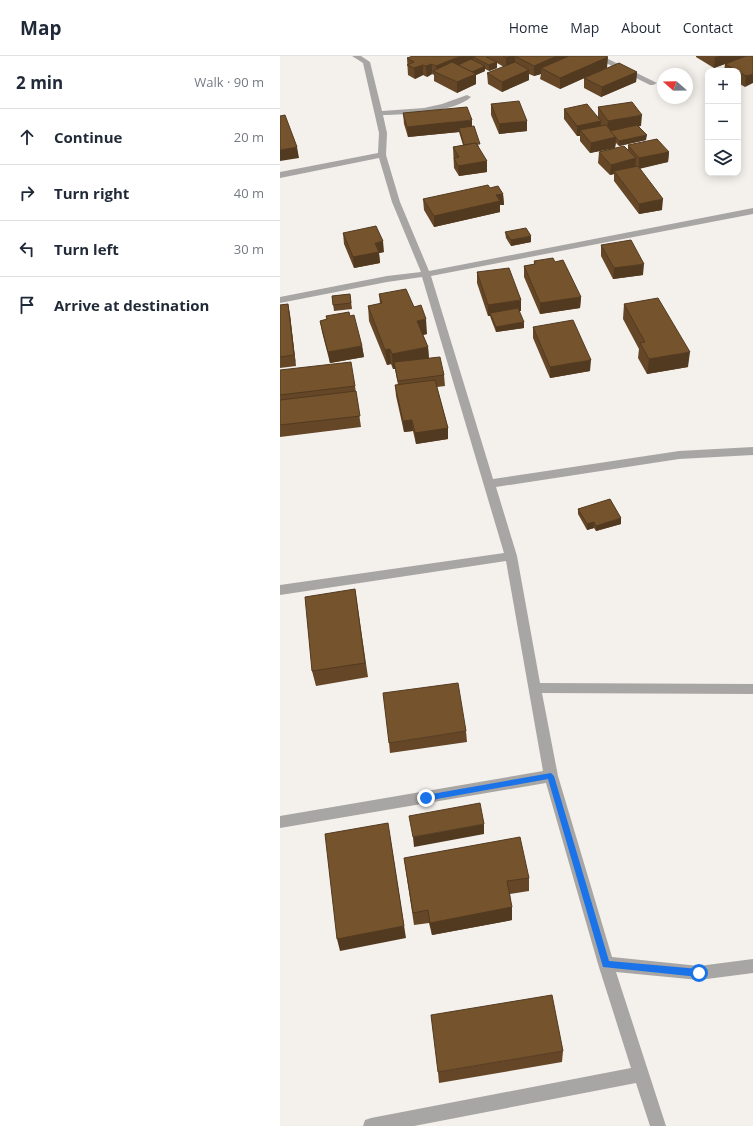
<!DOCTYPE html>
<html lang="en">
<head>
<meta charset="utf-8">
<style>
  :root { --surface:#fff; --page:#f2f2f3; --text:#1f2937; --muted:#747a83; --line:#e0e1e3 }
  body { margin:0; font-family:"Open Sans",sans-serif; background:var(--page); color:var(--text) }
  .controls { position:absolute; right:12px; top:12px; display:grid; overflow:hidden; border-radius:8px; box-shadow:0 2px 10px #0003 }
  .controls button { width:36px; height:36px; display:grid; place-items:center; padding:0; border:0; border-bottom:1px solid var(--line); background:var(--surface); color:var(--text); font:20px sans-serif }
  .compass { position:absolute; left:377px; top:12px; width:36px; height:36px; border-radius:50%; background:var(--surface); box-shadow:0 2px 10px #0003; rotate:290deg }
  .stop { position:absolute; width:12px; height:12px; margin:-9px; border:3px solid #1a73e8; border-radius:50%; background:#fff }
  .stop.end { background:#1a73e8; border-color:#fff; box-shadow:0 1px 4px #0008 }
  .list { margin:0; padding:0; list-style:none }
  h2 { display:flex; justify-content:space-between; align-items:center; height:52px; margin:0; padding:0 16px; font-size:17px }
  h2 small { font-size:13px; font-weight:400; color:var(--muted) }
  .list li { display:grid; grid-template-columns:26px 1fr auto; gap:12px; align-items:center; box-sizing:border-box; height:56px; padding:0 16px; border-top:1px solid var(--line) }
  .list b { display:block; font-size:15px; white-space:nowrap }
  .list em { font-size:13px; font-style:normal; color:var(--muted) }
  .icon { flex:none; width:22px; height:22px; fill:none; stroke:currentColor; stroke-width:2; stroke-linecap:round; stroke-linejoin:round }
  .map { position:relative; flex:none; width:473px; height:1070px; overflow:hidden }
  header { display:flex; align-items:center; gap:24px; box-sizing:border-box; height:56px; padding:0 20px; background:var(--surface); border-bottom:1px solid var(--line) }
  header strong { font-size:19px }
  nav { display:flex; gap:22px; margin-inline-start:auto; font-size:14px }
  main { display:flex }
  aside { flex:1; background:var(--surface) }
  .map>svg:first-child { display:block }
  .lines { fill:none; stroke-linecap:round; stroke-linejoin:round }
  .minor { fill:#a7a6a4; fill-rule:evenodd }
  .wall { fill:#654727 }
  .shaded-wall { fill:#523a20 }
  .building { fill:#75532d; stroke:#523a20 }
  .route { fill:#1a73e8 }
</style>
</head>
<body>
<header>
<strong>Map</strong>
<nav><a>Home</a><a>Map</a><a>About</a><a>Contact</a></nav>
</header>
<main>
<aside>
<h2>2 min<small>Walk · 90 m</small></h2>
<ul class="list">
<li><svg class="icon" aria-label="ahead" viewBox="0 0 24 24"><path d="M12 20V5M6 11l6-6 6 6"/></svg><div><b>Continue</b></div><em>20 m</em></li>
<li><svg class="icon" aria-label="right" viewBox="0 0 24 24"><path d="M7 20v-9h11M14 6l5 5-5 5"/></svg><div><b>Turn right</b></div><em>40 m</em></li>
<li><svg class="icon" aria-label="left" viewBox="0 0 24 24"><path d="M17 20v-9H6M10 6l-5 5 5 5"/></svg><div><b>Turn left</b></div><em>30 m</em></li>
<li><svg class="icon" aria-label="arrive" viewBox="0 0 24 24"><path d="M6 21V4h12l-3 4 3 4H6"/></svg><div><b>Arrive at destination</b></div></li>
</ul>
</aside>
<div class="map">
<svg width="473" height="1070" viewBox="0 0 473 1070">
  <rect width="100%" height="100%" fill="#f4f0ec"/>
  <g class="lines">
    <g class="minor">
      <path d="M72,0H81L90,6L102,55L144,52L162,48L187,39L191,41C175,56 125,59 103,59L107,77L106,99L120,146L149,215L473,152V158L151,220L213,423L399,395L473,391V399L399,403L216,431L237,500L260,627L473,628V638L262,637L278,720L332,901L419,910L473,903V917L419,924L336,916L386,1070H370L356,1027L134,1070H83L85,1064L91,1062L351,1012L318,908L266,727L0,772V760L263,715L226,505L0,539V529L224,497L142,221L107,226L0,247V241L107,220L141,216L112,146L99,102L0,122V116L98,97L99,77L83,7Z"/>
      <polygon points="312,0 322,0 377,27 373,29 370,29"/>
    </g>
  </g>
  <g class="wall">
    <polygon points="206,0 325,0 327,12 309,20 357,16 356,26 321,41 304,32 304,22 280,33 260,23 261,18 254,20 249,18 249,24 222,36 208,28 207,17 224,11 217,7 217,12 209,15 205,13 205,15 196,19 196,28 177,37 154,25 154,19 152,18 147,21 143,19 135,23 128,19 127,2 206,1"/>
    <polygon points="416,0 473,0 465,31 458,27 458,15 444,15 445,8 453,5 434,12 416,1"/>
    <polygon points="211,48 247,75 219,78 211,59"/>
    <polygon points="318,51 361,70 359,70 366,84 339,90 336,87 335,92 348,94 348,89 389,96 388,106 360,112 382,154 359,158 334,125 334,118 330,119 318,107 319,96 334,92 310,97 300,85 300,80 297,80 284,63 284,53 318,61"/>
    <polygon points="123,57 192,70 207,116 179,120 174,112 173,91 183,89 179,76 128,81 124,68"/>
    <polygon points="210,132 223,138 224,149 220,149 220,156 154,171 144,154 143,143"/>
    <polygon points="225,176 251,186 231,190 226,182"/>
    <polygon points="63,177 104,196 99,197 100,207 74,212 64,188"/>
    <polygon points="321,189 363,219 333,223 321,200"/>
    <polygon points="254,205 275,206 301,241 300,252 260,258 244,221 244,210 254,209"/>
    <polygon points="197,216 241,255 239,255 244,272 216,276 211,263 210,260 208,260 197,227"/>
    <polygon points="70,238 72,253 54,255 52,240"/>
    <polygon points="99,238 134,251 147,278 143,279 148,291 149,302 164,319 165,330 157,331 168,372 168,383 136,388 133,375 124,376 116,340 115,329 118,329 115,313 113,313 111,308 107,309 89,265 88,250 100,248"/>
    <polygon points="8,248 10,259 16,310 0,312 0,249"/>
    <polygon points="344,248 408,311 367,318 358,302 359,293 343,263"/>
    <polygon points="46,260 70,260 82,290 84,301 50,307 42,276 40,265 47,264"/>
    <polygon points="253,271 310,315 270,322 253,282"/>
    <polygon points="0,314 75,330 81,371 0,381"/>
    <polygon points="298,453 341,468 316,475 314,472 307,474 298,458"/>
    <polygon points="75,533 88,621 36,630 32,615"/>
    <polygon points="186,675 187,686 110,697 109,687"/>
    <polygon points="124,802 249,822 249,835 230,838 232,864 152,879 149,867 134,869"/>
    <polygon points="283,995 282,1006 159,1027 158,1016"/>
  </g>
  <g class="shaded-wall">
    <polygon points="181,0 200,0 193,1 193,5 156,16 156,10"/>
    <polygon points="230,0 255,0 235,0 235,8 226,12 226,2"/>
    <polygon points="277,0 297,0 261,12 261,18 254,20 254,10"/>
    <polygon points="439,0 467,0 434,12 435,1"/>
    <polygon points="328,1 327,12 280,33 280,22"/>
    <polygon points="217,6 217,12 209,15 209,9"/>
    <polygon points="152,8 152,18 147,21 146,10"/>
    <polygon points="143,9 143,19 135,23 134,12"/>
    <polygon points="205,10 205,15 196,19 196,28 177,37 177,26 189,17"/>
    <polygon points="249,14 249,24 222,36 222,26"/>
    <polygon points="357,16 356,26 321,41 322,31"/>
    <polygon points="473,18 473,27 465,31 466,20"/>
    <polygon points="362,59 361,70 327,76 328,65"/>
    <polygon points="192,64 192,74 179,72 179,76 128,81 127,71"/>
    <polygon points="247,65 247,75 219,78 219,68"/>
    <polygon points="321,65 320,76 300,74 300,80 297,80 297,70"/>
    <polygon points="367,79 366,84 339,90 339,85"/>
    <polygon points="336,81 335,92 310,97 311,87"/>
    <polygon points="17,91 19,102 0,105 0,94"/>
    <polygon points="389,96 388,106 359,113 359,102"/>
    <polygon points="356,102 355,113 334,115 334,118 330,119 331,109"/>
    <polygon points="207,105 207,116 179,120 178,110"/>
    <polygon points="223,138 224,149 220,149 220,156 154,171 154,160 216,139"/>
    <polygon points="383,143 382,154 359,158 359,148"/>
    <polygon points="251,180 251,186 231,190 231,184"/>
    <polygon points="103,185 104,196 99,197 100,207 74,212 73,201 95,187"/>
    <polygon points="364,208 363,219 333,223 334,212"/>
    <polygon points="301,241 300,252 260,258 260,247"/>
    <polygon points="241,244 241,255 211,259 210,257 210,260 208,260 208,249"/>
    <polygon points="8,248 10,259 16,310 14,299"/>
    <polygon points="146,263 147,278 138,280 137,265"/>
    <polygon points="244,266 244,272 216,276 216,271"/>
    <polygon points="82,290 84,301 50,307 48,296"/>
    <polygon points="148,291 149,306 114,306 115,313 113,313 112,298"/>
    <polygon points="110,293 111,308 107,309 105,294"/>
    <polygon points="410,296 408,311 367,318 369,303"/>
    <polygon points="311,304 310,315 270,322 270,311"/>
    <polygon points="132,364 133,375 124,376 123,365"/>
    <polygon points="168,372 168,383 136,388 135,377"/>
    <polygon points="341,462 341,468 316,475 316,470"/>
    <polygon points="314,466 314,472 307,474 307,468"/>
    <polygon points="204,768 204,778 134,791 133,781"/>
    <polygon points="110,780 126,882 60,895 57,883"/>
    <polygon points="232,851 232,864 152,879 150,867"/>
  </g>
  <g class="building">
    <polygon points="133,0 181,0 156,10 152,8 146,10 143,9 134,12 127,9 134,6 127,2"/>
    <polygon points="196,0 204,0 217,6 209,9 193,1"/>
    <polygon points="223,0 230,0 226,2"/>
    <polygon points="235,0 277,0 254,10"/>
    <polygon points="289,0 325,0 328,1 280,22 261,12"/>
    <polygon points="466,0 473,0 473,18 466,20 445,8"/>
    <polygon points="191,3 205,10 192,16 178,9"/>
    <polygon points="172,6 196,18 177,26 153,15"/>
    <polygon points="235,6 249,14 222,26 207,17"/>
    <polygon points="339,7 357,16 322,31 304,22"/>
    <polygon points="239,45 247,65 219,68 211,48"/>
    <polygon points="352,46 362,59 328,65 318,51"/>
    <polygon points="307,48 321,65 297,70 284,53"/>
    <polygon points="187,51 192,64 127,71 123,57"/>
    <polygon points="5,59 17,91 0,94 0,60"/>
    <polygon points="326,69 336,81 311,87 300,74"/>
    <polygon points="357,69 367,79 339,85 330,75"/>
    <polygon points="194,70 200,88 197,88 196,87 184,89 179,72"/>
    <polygon points="377,83 389,96 359,102 348,89"/>
    <polygon points="196,87 207,105 178,110 174,102 179,101 173,91"/>
    <polygon points="344,90 356,102 331,109 319,96"/>
    <polygon points="358,110 383,143 359,148 334,115"/>
    <polygon points="208,129 210,132 218,130 223,138 216,139 220,145 154,160 143,143"/>
    <polygon points="96,170 103,185 95,187 99,196 73,201 63,177"/>
    <polygon points="246,172 251,180 231,184 225,176"/>
    <polygon points="351,184 364,208 334,212 321,189"/>
    <polygon points="273,202 275,206 283,204 301,241 260,247 244,210 255,208 254,205"/>
    <polygon points="229,212 241,244 208,249 197,216"/>
    <polygon points="126,233 134,251 141,249 146,263 137,265 148,291 112,298 110,293 105,294 88,250 102,247 99,238"/>
    <polygon points="70,238 71,247 53,249 52,240"/>
    <polygon points="378,242 410,296 369,303 360,287 365,286 344,248"/>
    <polygon points="8,248 14,299 0,301 0,249"/>
    <polygon points="238,252 244,266 216,271 210,257"/>
    <polygon points="69,256 70,260 74,259 82,290 48,296 40,265 47,263 46,260"/>
    <polygon points="293,264 311,304 270,311 253,271"/>
    <polygon points="160,301 164,319 118,325 114,306"/>
    <polygon points="71,306 75,330 0,339 0,314"/>
    <polygon points="155,324 168,372 135,377 132,364 123,365 115,329"/>
    <polygon points="76,335 80,360 0,369 0,344"/>
    <polygon points="330,443 341,462 316,470 314,466 307,468 298,453"/>
    <polygon points="75,533 85,607 32,615 25,541"/>
    <polygon points="178,627 186,675 109,687 103,637"/>
    <polygon points="200,747 204,768 133,781 129,760"/>
    <polygon points="108,767 124,870 57,883 45,778"/>
    <polygon points="240,781 249,822 227,825 232,851 150,867 148,854 133,857 124,802"/>
    <polygon points="272,939 283,995 158,1016 151,959"/>
  </g>
  <polygon class="route" points="271,717 274,720 329,905 419,913 423,917 422,920 419,921 323,911 268,723 146,745 142,742 146,739"/>
</svg>
<div class="controls">
<button>+</button>
<button>−</button>
<button><svg class="icon" aria-label="layers" viewBox="0 0 24 24"><path d="M12 4l9 5-9 5-9-5zM3 14l9 5 9-5"/></svg></button>
</div>
<svg class="compass" viewBox="-18 -18 36 36"><path d="M0-13l5 13h-10z" fill="#e53935"/><path d="M0 13l5-13h-10z" fill="#747a83"/></svg>
<div class="stop" style="left:419px;top:917px"></div>
<div class="stop end" style="left:146px;top:742px"></div>
</div>
</main>
</body>
</html>
